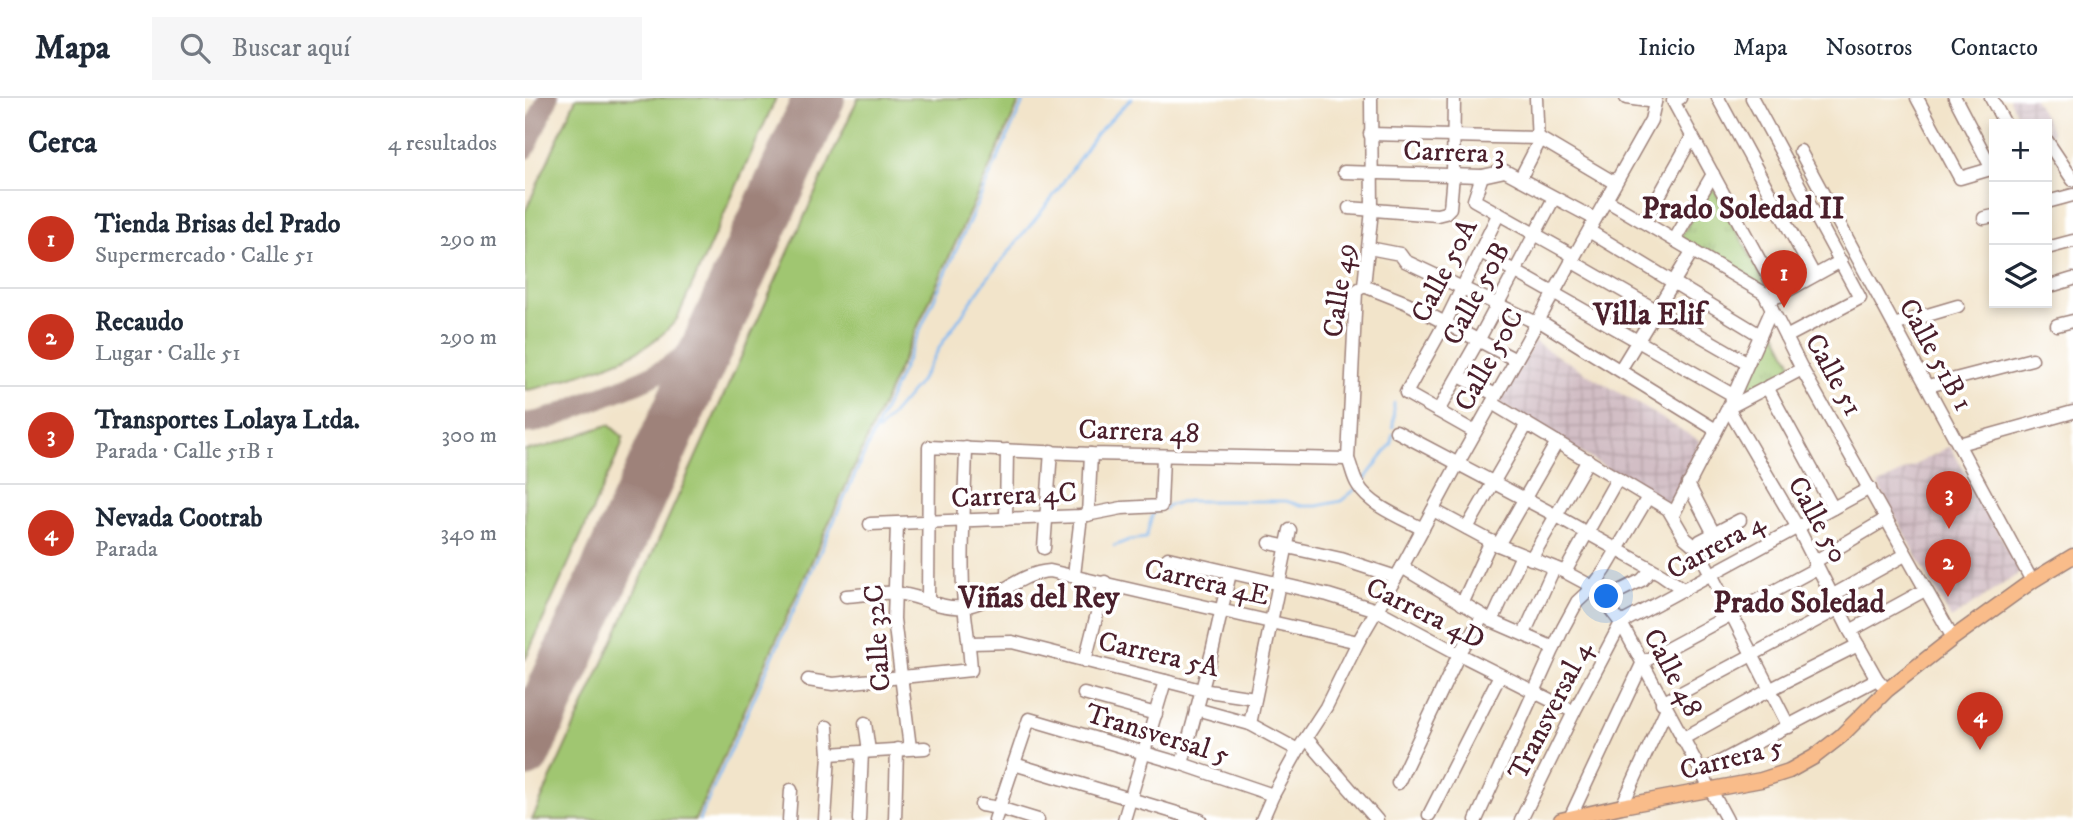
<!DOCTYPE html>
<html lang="es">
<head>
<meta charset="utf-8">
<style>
  :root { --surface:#fff; --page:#f6f6f7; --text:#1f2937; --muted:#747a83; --line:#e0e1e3; --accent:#c8321e }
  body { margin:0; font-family:"IM FELL DW Pica",serif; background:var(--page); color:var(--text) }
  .controls { position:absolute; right:21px; top:21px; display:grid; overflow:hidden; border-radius:0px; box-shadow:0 4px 10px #0003 }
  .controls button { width:63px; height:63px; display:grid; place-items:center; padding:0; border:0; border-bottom:2px solid var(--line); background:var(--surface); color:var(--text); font:35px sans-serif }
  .you { position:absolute; left:1082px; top:499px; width:24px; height:24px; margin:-18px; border:5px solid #fff; border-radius:50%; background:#1a73e8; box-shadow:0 0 0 10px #1a73e833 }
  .badge { display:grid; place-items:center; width:46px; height:46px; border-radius:50%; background:var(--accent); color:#fff; font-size:23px; font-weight:700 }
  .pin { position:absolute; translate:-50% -58px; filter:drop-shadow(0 2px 4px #0008) }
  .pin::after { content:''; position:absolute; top:37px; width:24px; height:21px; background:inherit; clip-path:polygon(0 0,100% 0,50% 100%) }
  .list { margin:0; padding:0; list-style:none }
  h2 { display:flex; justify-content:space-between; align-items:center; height:91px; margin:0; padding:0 28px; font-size:30px }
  h2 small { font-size:23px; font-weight:400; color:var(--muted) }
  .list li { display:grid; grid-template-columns:46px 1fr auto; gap:21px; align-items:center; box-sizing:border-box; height:98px; padding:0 28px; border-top:2px solid var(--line) }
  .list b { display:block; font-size:26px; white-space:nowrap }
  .list p { margin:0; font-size:23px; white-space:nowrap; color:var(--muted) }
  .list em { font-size:23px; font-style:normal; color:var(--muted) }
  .icon { flex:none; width:38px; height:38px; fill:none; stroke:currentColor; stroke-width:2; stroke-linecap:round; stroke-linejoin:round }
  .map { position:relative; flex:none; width:1548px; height:722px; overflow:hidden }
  header { display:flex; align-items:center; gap:42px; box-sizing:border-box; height:98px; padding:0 35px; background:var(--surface); border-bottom:2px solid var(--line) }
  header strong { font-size:33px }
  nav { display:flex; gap:38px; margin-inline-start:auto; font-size:24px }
  .search { width:490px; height:63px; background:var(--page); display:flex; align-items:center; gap:18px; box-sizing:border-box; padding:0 24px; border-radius:0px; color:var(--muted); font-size:26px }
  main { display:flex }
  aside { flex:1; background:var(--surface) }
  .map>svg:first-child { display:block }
  .industrial { fill:url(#industrial-grid) }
  .grass { fill:#a0c671; stroke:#75724e; stroke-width:2 }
  .park { fill:url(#park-tufts); stroke:#75724e; stroke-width:2 }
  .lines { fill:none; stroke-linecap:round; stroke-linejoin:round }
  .stream { stroke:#81b9f1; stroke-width:2.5 }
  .taxiway { stroke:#9e827a; stroke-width:21 }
  .runway { stroke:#9e827a; stroke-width:52 }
  .minor-casing { stroke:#9e827a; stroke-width:15 }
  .major-casing { stroke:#9e827a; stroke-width:17 }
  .minor { stroke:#fff; stroke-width:12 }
  .major { stroke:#f9bc8a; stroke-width:14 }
  .labels { text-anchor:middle; stroke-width:7; stroke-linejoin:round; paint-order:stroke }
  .street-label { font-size:28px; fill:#4a1f2b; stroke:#fff }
  .neighbourhood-label { font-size:30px; font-weight:bold; fill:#4a1f2b; stroke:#fff }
</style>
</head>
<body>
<header>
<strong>Mapa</strong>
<div class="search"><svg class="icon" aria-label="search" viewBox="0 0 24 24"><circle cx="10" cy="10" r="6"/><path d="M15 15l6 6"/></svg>Buscar aquí</div>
<nav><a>Inicio</a><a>Mapa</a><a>Nosotros</a><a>Contacto</a></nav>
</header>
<main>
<aside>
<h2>Cerca<small>4 resultados</small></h2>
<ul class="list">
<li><span class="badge">1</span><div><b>Tienda Brisas del Prado</b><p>Supermercado · Calle 51</p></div><em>290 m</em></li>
<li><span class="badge">2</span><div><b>Recaudo</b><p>Lugar · Calle 51</p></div><em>290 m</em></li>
<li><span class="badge">3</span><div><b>Transportes Lolaya Ltda.</b><p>Parada · Calle 51B 1</p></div><em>300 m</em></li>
<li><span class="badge">4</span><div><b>Nevada Cootrab</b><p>Parada</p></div><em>340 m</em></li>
</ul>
</aside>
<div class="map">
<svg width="1548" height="722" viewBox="0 0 1548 722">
  <defs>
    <pattern id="industrial-grid" width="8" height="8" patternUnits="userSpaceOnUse" patternTransform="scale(1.75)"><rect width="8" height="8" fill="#d2bec5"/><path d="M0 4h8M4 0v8" fill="none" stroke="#b6a3a9"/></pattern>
    <pattern id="park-tufts" width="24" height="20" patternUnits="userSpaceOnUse" patternTransform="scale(1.75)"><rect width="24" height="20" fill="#a0c671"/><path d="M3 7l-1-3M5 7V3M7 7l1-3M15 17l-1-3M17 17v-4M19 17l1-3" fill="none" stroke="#84a05d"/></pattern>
  </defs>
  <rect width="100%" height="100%" fill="#fff"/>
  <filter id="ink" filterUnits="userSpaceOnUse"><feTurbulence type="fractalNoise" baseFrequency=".0143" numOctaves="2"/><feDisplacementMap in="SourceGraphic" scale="14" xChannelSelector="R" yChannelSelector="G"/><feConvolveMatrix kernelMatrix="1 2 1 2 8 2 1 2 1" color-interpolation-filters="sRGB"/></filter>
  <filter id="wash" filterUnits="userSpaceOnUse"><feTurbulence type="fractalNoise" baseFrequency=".00686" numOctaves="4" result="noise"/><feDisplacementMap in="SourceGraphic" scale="28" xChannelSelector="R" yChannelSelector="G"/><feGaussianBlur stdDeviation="1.57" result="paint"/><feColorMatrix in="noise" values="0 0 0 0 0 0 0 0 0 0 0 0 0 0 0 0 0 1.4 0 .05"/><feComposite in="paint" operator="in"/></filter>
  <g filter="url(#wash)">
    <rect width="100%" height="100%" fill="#f2e4ca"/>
    <g class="industrial">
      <polygon points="1484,0 1509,0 1528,34 1522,37 1522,26 1500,26 1496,24"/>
      <polygon points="1009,244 1175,343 1151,398 1140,406 974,305"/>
      <polygon points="1425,348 1496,474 1426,521 1353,387"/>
    </g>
    <g class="grass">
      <path d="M51,0H251L152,221C124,256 79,269 37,282C25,286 12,292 0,292V114Z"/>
      <polygon points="333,0 496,0 170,722 7,722"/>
      <path d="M84,327L98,339L96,349L0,562V352C29,350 56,334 84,327Z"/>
    </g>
    <g class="park">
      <polygon points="1187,86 1243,191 1155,140"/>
      <polygon points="1246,224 1268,268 1211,302"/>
    </g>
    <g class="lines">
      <g class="stream">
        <polyline points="868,329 869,305"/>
        <polyline points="353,333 394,285 416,247 461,182 525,103 571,36 607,0"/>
        <polyline points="837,385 867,345 868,336"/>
        <polyline points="640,411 644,407 663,403 761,403 777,408 792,408 816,403 832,390"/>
        <polyline points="589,448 604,442 621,440 628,414 631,414"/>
        <polyline points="174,722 500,0"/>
      </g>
      <g class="taxiway">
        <polyline points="0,51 23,0"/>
        <path d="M0,325C23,324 45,312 66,303C130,278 165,268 202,205"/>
      </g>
      <polyline class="runway" points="0,654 294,0"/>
    </g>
  </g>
  <g filter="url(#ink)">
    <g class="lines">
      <defs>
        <g id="minor">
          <path d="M846,0L847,112L839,188L831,193L823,361C827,370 828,380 833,387C845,408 877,420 898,431"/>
          <polyline points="1101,0 1130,4"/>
          <polyline points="1155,0 1148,3 1254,198"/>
          <polyline points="1193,0 1289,177"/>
          <polyline points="1227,0 1335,200 1261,239"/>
          <polyline points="1392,0 1435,80 1469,70"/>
          <polyline points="1430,0 1467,71"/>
          <polyline points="1466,0 1480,26"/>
          <polyline points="845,36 1014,40 1090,85"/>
          <polyline points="1522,43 1548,82"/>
          <polyline points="1275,53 1507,483"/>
          <polyline points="819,74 957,78 980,73 1070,121"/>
          <polyline points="957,78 949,102 1049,158"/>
          <polyline points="995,81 1013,46 1011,0"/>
          <polyline points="1081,102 1239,195 1277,271 1428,540"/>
          <polyline points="1522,104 1548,97"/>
          <polyline points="824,110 912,117 920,115 925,110 928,77 929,0"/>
          <polyline points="1459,120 1469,118"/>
          <polyline points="1120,123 1167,39"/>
          <polyline points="1064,133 1235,237"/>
          <polyline points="1150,141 1188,76"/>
          <polyline points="844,150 875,156 880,163 1012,225"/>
          <polyline points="1522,150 1548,143"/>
          <polyline points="956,154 1208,297"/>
          <polyline points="1046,163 1223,265"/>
          <polyline points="839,188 882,205 991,262"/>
          <polyline points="1522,189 1548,181"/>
          <polyline points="1249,200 1316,163"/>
          <polyline points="1013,222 1191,332"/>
          <polyline points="1372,226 1433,208"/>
          <polyline points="1532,227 1548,223"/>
          <polyline points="1277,271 1203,310 1273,430 1325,533 1352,581 1362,592"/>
          <polyline points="1095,272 1168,152"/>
          <polyline points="934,278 971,297"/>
          <polyline points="1407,287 1507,261"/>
          <polyline points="1242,289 1308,410"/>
          <polyline points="967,305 1143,411 1160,440 1172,450 1187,478 1264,629"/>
          <polyline points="913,313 954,241 1029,100"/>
          <polyline points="871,333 1030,417 1136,476 1159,492"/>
          <polyline points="950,334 881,295 920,225 973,117"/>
          <polyline points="1434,346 1548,314"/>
          <polyline points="1163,386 1189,436"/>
          <polyline points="908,412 973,447 1040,474 1068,489 1096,525 1202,722"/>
          <polyline points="563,417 566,356"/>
          <polyline points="1148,417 1203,310 1247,211"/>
          <polyline points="481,421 482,352"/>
          <polyline points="345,426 556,418 597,410 636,408 638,358"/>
          <polyline points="372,426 369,521 385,650"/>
          <polyline points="942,430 1002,326"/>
          <polyline points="745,445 816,461 871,479"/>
          <polyline points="973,447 1032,344"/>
          <polyline points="519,450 526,353"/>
          <polyline points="1172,450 1175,443 1215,422"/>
          <polyline points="643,460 803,497 852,512 934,556 1049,614"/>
          <polyline points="1006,461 1063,362"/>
          <polyline points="1289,464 1361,421"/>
          <polyline points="877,469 967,523 1029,550"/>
          <polyline points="1040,474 1091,383 1095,382"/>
          <polyline points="549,477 556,418"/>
          <polyline points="1308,497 1380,457"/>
          <path d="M321,498C337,497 354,494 369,495C394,496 412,511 437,509C470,505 492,475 525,473L833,544"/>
          <polyline points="403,502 404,349 566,356 823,361"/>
          <polyline points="1077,502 1117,482 1126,472"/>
          <polyline points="937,506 966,443"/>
          <polyline points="967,523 997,457"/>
          <polyline points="1325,533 1400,492"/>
          <polyline points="999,536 1029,470"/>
          <polyline points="445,545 487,544 676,592 730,600"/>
          <polyline points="560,563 580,484"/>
          <path d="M283,582L308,586L446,572C445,550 441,529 439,507C435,455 440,402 441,350"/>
          <polyline points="559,596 631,616"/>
          <polyline points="1137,605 1313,511"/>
          <polyline points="671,611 725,626 773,652"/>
          <polyline points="340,625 344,653"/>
          <polyline points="725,626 765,432"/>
          <polyline points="781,640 852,722"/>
          <polyline points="1157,641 1246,591 1333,547"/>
          <polyline points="304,656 400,650"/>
          <polyline points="489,666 675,722"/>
          <polyline points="657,666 687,554 705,475"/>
          <polyline points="1178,673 1352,581"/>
          <polyline points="873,685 934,556 958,518"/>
          <polyline points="456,707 474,710 513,722"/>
          <polyline points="1097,708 1141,612"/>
          <polyline points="904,717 975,577"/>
          <polyline points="264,722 266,692"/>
          <polyline points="300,722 304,656 302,629"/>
          <polyline points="334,722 337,654"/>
          <polyline points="370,722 372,651"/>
          <polyline points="470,722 504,621 657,666 748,697"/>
          <polyline points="599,722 640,583"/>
          <polyline points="737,722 748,697 773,652 801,609 833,544 877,469 932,367 1126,22 1131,0"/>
          <polyline points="951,722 1038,530 1052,504 1068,489 1080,472 1123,399"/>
          <polyline points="996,722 1049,614 1096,525 1345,390"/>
          <polyline points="1044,722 1118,564 1292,470"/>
        </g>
        <polyline id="major" points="1036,722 1097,708 1236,682 1264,673 1289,659 1316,638 1362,592 1428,540 1507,483 1548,458"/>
      </defs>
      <use href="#minor" class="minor-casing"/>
      <use href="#major" class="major-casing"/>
      <use href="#minor" class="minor"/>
      <use href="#major" class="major"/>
    </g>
  </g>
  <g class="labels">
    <g class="street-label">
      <text transform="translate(929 53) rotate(2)" y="10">Carrera 3</text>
      <text transform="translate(918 172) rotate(-63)" y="10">Calle 50A</text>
      <text transform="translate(813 192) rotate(-82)" y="10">Calle 49</text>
      <text transform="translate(950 195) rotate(-62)" y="10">Calle 50B</text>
      <text transform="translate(1412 256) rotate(61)" y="10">Calle 51B 1</text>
      <text transform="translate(963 261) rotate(-61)" y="10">Calle 50C</text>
      <text transform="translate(1310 276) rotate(61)" y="10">Calle 51</text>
      <text transform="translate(614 332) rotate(2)" y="10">Carrera 48</text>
      <text transform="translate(489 396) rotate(-3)" y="10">Carrera 4C</text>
      <text transform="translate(1294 421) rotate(61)" y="10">Calle 50</text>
      <text transform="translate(1190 447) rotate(-29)" y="10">Carrera 4</text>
      <text transform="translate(682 483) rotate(13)" y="10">Carrera 4E</text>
      <text transform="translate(901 514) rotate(26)" y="10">Carrera 4D</text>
      <text transform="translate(351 540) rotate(-94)" y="10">Calle 32C</text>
      <text transform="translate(634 555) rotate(13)" y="10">Carrera 5A</text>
      <text transform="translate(1149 574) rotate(62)" y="10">Calle 48</text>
      <text transform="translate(1024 612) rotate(-63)" y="10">Transversal 4</text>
      <text transform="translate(633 635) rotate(17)" y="10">Transversal 5</text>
      <text transform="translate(1206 659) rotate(-14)" y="10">Carrera 5</text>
    </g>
    <g class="neighbourhood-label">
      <text x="1218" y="120">Prado Soledad II</text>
      <text x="1124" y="226">Villa Elif</text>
      <text x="514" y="509">Viñas del Rey</text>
      <text x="1274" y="514">Prado Soledad</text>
    </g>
  </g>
</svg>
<div class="controls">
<button>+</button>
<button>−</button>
<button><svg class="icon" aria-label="layers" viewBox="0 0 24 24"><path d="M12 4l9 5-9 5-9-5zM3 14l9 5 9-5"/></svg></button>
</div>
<div class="you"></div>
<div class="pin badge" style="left:1259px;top:210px">1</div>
<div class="pin badge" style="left:1423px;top:499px">2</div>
<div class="pin badge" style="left:1424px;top:431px">3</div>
<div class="pin badge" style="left:1455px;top:652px">4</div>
</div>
</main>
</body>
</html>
